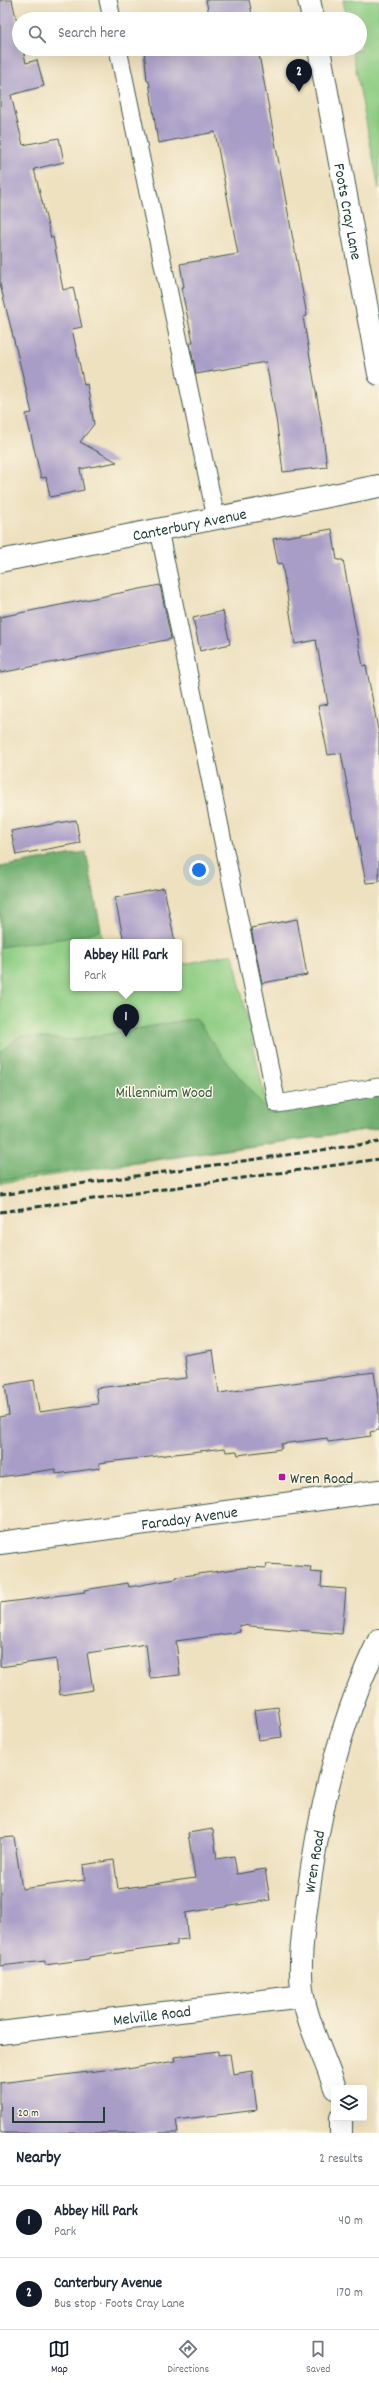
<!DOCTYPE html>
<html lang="en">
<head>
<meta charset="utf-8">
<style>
  :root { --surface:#fff; --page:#f2f2f3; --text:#1f2937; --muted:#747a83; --line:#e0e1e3; --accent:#111827 }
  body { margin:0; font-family:Dekko,sans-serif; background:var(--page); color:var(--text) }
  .controls { position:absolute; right:12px; bottom:12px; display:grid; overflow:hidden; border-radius:4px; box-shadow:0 4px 16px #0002 }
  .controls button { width:36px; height:36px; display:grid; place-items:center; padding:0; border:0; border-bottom:1px solid var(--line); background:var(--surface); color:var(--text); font:20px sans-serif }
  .scale { position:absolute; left:12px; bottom:10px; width:93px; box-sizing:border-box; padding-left:4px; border:2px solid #1f3d34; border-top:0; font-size:11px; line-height:14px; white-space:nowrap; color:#1f3d34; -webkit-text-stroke:3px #fcf5e5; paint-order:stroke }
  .you { position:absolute; left:199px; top:870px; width:14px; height:14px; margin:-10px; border:3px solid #fff; border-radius:50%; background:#1a73e8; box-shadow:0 0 0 6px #1a73e833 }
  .badge { display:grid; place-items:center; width:26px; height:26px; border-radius:50%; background:var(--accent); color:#fff; font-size:13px; font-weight:700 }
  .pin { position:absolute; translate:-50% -33px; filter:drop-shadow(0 1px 2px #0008) }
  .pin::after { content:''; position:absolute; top:21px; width:14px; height:12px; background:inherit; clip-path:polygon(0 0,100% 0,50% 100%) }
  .popup { position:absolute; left:70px; top:939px; width:112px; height:52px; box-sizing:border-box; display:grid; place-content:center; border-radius:4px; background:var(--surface); filter:drop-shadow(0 1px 3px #0005); font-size:13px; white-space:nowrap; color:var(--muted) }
  .popup b { font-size:15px; color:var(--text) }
  .popup::after { content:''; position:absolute; left:50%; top:100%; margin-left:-8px; border:8px solid transparent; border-top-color:var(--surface) }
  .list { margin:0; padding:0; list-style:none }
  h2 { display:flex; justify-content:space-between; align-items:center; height:52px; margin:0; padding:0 16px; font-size:17px }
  h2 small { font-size:13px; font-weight:400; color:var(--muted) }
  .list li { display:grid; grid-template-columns:26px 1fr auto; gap:12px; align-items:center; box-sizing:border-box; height:72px; padding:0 16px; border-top:1px solid var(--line) }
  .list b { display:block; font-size:15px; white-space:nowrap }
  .list p { margin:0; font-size:13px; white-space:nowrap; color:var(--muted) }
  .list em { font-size:13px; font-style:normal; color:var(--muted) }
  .icon { flex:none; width:22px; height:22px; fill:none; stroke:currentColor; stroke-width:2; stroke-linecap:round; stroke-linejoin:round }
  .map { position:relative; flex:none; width:379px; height:2133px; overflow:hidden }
  .search { position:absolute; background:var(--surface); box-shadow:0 4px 16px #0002; left:12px; right:12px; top:12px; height:44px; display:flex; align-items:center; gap:10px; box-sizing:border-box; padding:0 14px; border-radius:22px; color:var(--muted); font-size:15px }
  .sheet { height:196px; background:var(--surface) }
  nav { display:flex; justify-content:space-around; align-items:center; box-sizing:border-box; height:56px; border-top:1px solid var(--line); background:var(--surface); font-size:11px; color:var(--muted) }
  nav a { display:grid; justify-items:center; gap:2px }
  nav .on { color:var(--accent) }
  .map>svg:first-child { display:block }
  .green { fill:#8ecd83; stroke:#56855c }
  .forest { fill:#72b071; stroke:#487652 }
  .building { fill:#a89dc7 }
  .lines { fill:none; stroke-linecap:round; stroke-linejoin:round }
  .lane-casing { stroke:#3e5649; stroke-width:19 }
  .street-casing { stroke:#3e5649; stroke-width:24 }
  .secondary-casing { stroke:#3e5649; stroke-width:24 }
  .lane { stroke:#fff; stroke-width:17 }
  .street { stroke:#fff; stroke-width:22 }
  .secondary { stroke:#fff; stroke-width:22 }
  .rail { stroke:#1f3d34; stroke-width:3; stroke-dasharray:6 3; stroke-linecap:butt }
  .poi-dot { fill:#b5179e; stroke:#fcf5e5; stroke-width:1.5 }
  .labels { text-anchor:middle; stroke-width:3; stroke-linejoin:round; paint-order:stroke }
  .street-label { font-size:16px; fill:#1f3d34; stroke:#fcf5e5 }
  .park-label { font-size:16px; fill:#355a44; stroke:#fcf5e5 }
  .poi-label { font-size:16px; fill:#1f3d34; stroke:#fcf5e5; text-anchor:start }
</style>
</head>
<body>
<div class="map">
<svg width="379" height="2133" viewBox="0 0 379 2133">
  <rect width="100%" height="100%" fill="#fcf5e5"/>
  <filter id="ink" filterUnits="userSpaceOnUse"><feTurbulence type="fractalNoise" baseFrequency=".025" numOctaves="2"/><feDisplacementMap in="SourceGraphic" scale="8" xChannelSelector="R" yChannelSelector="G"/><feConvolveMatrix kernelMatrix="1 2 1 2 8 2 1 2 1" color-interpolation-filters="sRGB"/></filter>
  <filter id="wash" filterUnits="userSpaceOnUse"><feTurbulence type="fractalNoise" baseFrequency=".012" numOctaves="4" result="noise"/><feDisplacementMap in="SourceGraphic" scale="16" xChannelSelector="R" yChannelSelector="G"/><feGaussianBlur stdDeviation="0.9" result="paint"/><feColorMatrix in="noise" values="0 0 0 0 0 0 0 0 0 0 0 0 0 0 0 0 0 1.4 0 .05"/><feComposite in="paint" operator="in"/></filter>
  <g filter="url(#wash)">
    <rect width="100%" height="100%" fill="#eee1c0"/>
    <g class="green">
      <polygon points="343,0 379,0 379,189 352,49 360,49 360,19 347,19"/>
      <polygon points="86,852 103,942 73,942 73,988 179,988 179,965 233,954 268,1112 379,1094 379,1128 0,1183 0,867"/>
    </g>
    <g class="forest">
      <polygon points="86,852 101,930 81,936 0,947 0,867"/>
      <polygon points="196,1018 223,1057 268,1112 379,1094 379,1128 0,1180 0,1052 20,1036 75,1040"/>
    </g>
    <g id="blocks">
      <g class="building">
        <polygon points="0,0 12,0 19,31 19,49 23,49 26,63 37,60 44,86 11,95 23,145 59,138 64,162 34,169 51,238 53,237 63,290 73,287 82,327 72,329 84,385 87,384 94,424 80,442 117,462 80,469 84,490 50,497 46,477 41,478 26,414 32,413 0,284"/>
        <polygon points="206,0 249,0 253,19 210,19"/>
        <polygon points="144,49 258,49 307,316 303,317 322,427 327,467 283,472 277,425 266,362 196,374 190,343 193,342 181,287 184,287 180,264 238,254 215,132 158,143 149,81 147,81"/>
        <polygon points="332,529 337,560 343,560 363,666 366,665 379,735 379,882 366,883 341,753 328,755 318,706 328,704 316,640 295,644 282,563 278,564 273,539"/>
        <polygon points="160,585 171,639 0,673 0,617"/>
        <polygon points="223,611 230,644 200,651 193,618"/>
        <polygon points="76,820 80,843 16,855 11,831"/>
        <polygon points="164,888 175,942 124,942 115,898"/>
        <polygon points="297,919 307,975 262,983 251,928"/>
        <polygon points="213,1350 219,1393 374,1372 379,1407 379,1430 370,1432 371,1436 328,1442 327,1438 281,1444 281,1449 238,1455 237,1451 226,1452 225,1448 99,1463 100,1468 56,1474 56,1469 0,1477 0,1417 9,1415 5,1385 34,1380 39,1412 98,1404 96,1388 187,1378 184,1355"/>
        <polygon points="267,1564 311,1567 310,1572 322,1573 321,1587 346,1589 342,1634 239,1625 240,1632 176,1641 180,1675 150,1678 146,1644 87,1653 93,1690 60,1695 56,1659 0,1667 0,1603 85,1592 84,1590 128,1583 129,1587 176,1579 176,1577 249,1567 266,1568"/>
        <polygon points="278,1707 282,1737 258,1740 254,1710"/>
        <polygon points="213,1829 217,1859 234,1856 237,1874 265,1869 270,1900 185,1913 188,1939 177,1940 177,1945 89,1957 89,1959 45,1965 45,1961 0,1966 0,1838 14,1837 22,1889 85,1880 83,1865 114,1860 118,1889 195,1878 188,1833"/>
        <polygon points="218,2051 218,2055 230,2054 233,2074 252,2071 257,2110 176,2120 178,2133 0,2133 0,2083 128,2067 128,2069 175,2061 174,2057"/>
      </g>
    </g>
  </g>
  <g filter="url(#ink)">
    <use href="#blocks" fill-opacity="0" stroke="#3e5649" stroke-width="1"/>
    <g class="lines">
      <defs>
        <g id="lane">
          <polyline points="108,0 112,19"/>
          <polyline points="118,49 216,518"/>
          <polyline points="159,530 277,1104 379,1087"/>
        </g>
        <g id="street">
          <path id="s1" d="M0,561L379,486"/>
          <path id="s2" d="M0,2033L303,1996"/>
          <path id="s3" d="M335,2088C325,2058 309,2028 303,1996C298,1966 303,1932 307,1902C319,1812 339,1722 379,1640"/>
          <polyline points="341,2118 341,2133"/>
        </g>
        <g id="secondary">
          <polyline points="309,0 313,19"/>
          <path id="s4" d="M319,49L379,374"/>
          <path id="s5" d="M0,1543L379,1491"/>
        </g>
      </defs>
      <use href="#lane" class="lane-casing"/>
      <use href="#street" class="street-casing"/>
      <use href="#secondary" class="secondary-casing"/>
      <use href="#lane" class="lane"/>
      <use href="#street" class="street"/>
      <use href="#secondary" class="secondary"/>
      <g class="rail">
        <polyline points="0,1195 379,1142"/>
        <polyline points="0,1212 379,1159"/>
      </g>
    </g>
  </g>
  <rect class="poi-dot" x="278" y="1473" width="8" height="8" rx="2"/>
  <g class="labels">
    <g class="street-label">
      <text dy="6" stroke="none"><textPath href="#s4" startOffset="165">Foots Cray Lane</textPath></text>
      <text dy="6" stroke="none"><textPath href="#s1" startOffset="193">Canterbury Avenue</textPath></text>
      <text dy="6" stroke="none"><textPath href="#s5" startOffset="191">Faraday Avenue</textPath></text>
      <text dy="6" stroke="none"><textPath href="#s3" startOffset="233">Wren Road</textPath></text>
      <text dy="6" stroke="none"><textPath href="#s2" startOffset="153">Melville Road</textPath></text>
    </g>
    <g class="park-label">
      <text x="164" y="1097">Millennium Wood</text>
    </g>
    <g class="poi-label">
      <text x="290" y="1483">Wren Road</text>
    </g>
  </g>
</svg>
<div class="controls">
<button><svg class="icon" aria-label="layers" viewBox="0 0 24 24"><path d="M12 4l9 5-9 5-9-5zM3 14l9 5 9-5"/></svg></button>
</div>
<div class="scale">20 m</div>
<div class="you"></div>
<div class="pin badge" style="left:126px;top:1037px">1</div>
<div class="popup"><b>Abbey Hill Park</b>Park</div>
<div class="pin badge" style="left:299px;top:92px">2</div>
<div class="search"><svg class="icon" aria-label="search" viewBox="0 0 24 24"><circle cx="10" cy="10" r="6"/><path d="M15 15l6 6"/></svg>Search here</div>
</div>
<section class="sheet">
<h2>Nearby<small>2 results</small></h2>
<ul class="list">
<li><span class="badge">1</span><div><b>Abbey Hill Park</b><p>Park</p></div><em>40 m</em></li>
<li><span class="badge">2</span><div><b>Canterbury Avenue</b><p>Bus stop · Foots Cray Lane</p></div><em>170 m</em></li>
</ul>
</section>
<nav>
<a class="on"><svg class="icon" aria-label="map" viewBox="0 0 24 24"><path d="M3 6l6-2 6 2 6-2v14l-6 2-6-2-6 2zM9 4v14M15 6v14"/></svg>Map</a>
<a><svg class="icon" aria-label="directions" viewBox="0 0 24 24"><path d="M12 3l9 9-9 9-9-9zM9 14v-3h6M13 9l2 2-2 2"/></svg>Directions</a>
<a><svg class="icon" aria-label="saved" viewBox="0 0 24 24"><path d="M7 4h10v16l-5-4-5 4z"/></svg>Saved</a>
</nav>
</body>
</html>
